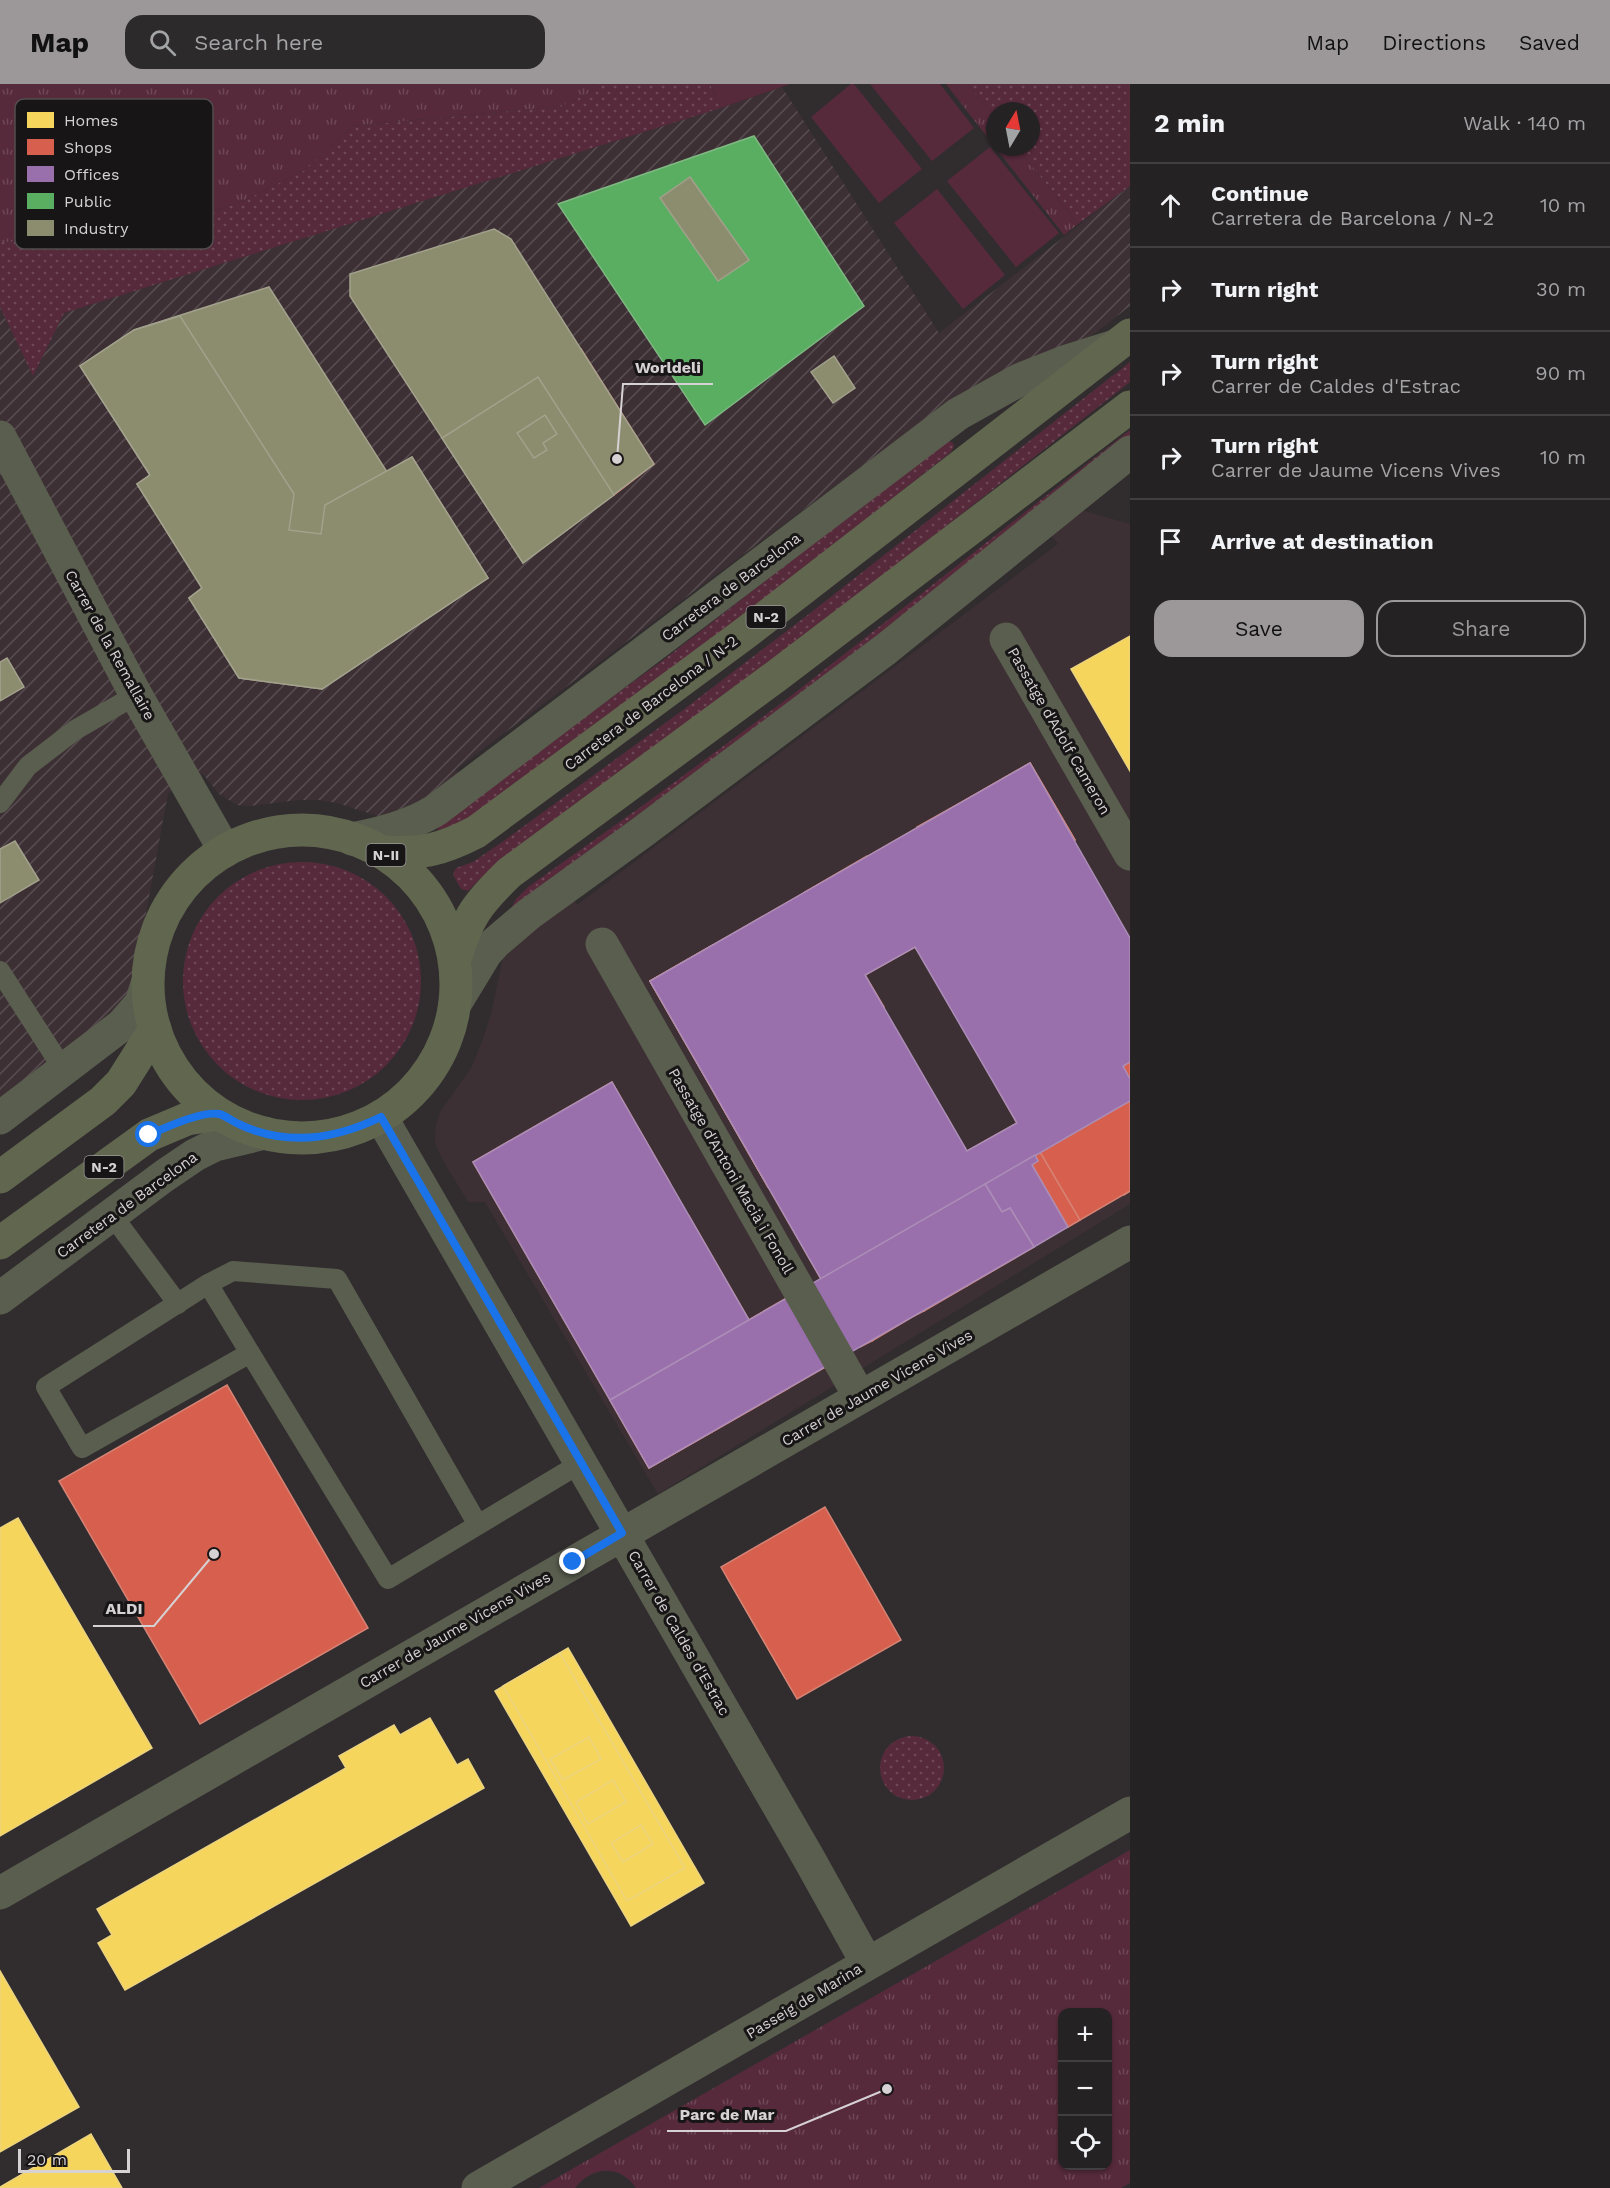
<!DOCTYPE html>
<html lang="en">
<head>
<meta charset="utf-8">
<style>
  :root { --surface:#252223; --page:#2d2a2b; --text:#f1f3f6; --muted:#a3a4a6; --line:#423f41; --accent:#9c9899 }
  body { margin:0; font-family:"Work Sans",sans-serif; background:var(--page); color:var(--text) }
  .controls { position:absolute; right:18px; bottom:18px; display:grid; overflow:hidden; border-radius:12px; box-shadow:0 2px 4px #0004 }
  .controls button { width:54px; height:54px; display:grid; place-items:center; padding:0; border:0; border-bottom:2px solid var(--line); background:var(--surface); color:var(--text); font:30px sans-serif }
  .compass { position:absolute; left:986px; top:18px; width:54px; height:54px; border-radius:50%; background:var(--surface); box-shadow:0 2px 4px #0004; rotate:10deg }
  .scale { position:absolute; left:18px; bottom:15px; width:112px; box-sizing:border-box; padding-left:6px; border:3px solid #d6d1d2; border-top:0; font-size:16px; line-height:21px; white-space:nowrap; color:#d6d1d2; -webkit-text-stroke:4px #181516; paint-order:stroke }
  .stop { position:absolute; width:18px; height:18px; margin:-14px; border:4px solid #1a73e8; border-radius:50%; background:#fff }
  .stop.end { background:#1a73e8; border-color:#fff; box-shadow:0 2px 6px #0008 }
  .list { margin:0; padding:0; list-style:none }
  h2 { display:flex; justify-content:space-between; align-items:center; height:78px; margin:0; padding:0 24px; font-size:26px }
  h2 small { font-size:20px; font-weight:400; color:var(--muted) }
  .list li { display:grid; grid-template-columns:39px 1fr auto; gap:18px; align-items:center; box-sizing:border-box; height:84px; padding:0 24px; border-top:2px solid var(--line) }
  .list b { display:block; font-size:22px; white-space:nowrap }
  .list p { margin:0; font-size:20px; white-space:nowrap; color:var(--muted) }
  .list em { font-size:20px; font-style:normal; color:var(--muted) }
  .actions { display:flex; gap:12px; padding:18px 24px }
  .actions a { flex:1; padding:14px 0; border:2px solid var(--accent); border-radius:18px; text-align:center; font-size:21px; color:var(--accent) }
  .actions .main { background:var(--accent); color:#111 }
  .icon { flex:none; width:33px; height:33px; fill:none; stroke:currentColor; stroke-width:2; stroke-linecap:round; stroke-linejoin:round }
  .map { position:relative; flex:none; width:1130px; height:2104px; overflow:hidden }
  header { display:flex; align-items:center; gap:36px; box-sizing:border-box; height:84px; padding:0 30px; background:var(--accent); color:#111 }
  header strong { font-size:28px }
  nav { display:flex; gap:33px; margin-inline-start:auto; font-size:21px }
  .search { width:420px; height:54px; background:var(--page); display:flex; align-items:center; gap:15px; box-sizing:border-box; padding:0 21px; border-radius:18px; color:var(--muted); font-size:22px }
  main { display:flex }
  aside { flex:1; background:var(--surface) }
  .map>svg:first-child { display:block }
  .built { fill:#3d3034 }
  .industrial { fill:url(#industrial-furrows) }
  .grass { fill:url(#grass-dots) }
  .park { fill:url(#park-tufts); fill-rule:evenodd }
  .garden { fill:#562a3b }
  .homes { fill:#f6d55c; stroke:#ecd47f; stroke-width:1.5 }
  .shops { fill:#d6604d; stroke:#d68275; stroke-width:1.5; fill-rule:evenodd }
  .offices { fill:#9970ab; stroke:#ab8db7; stroke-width:1.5; fill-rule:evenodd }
  .public { fill:#5aae61; stroke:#7fb883; stroke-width:1.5 }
  .industry { fill:#8c8c6e; stroke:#a2a18c; stroke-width:1.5 }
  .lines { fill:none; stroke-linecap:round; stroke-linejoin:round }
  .lane { stroke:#5a5e4f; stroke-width:20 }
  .street { stroke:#5a5e4f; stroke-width:33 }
  .primary { stroke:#61674f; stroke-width:33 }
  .route { stroke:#1a73e8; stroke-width:8 }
  .labels { text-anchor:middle; stroke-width:6; stroke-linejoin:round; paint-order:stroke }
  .shield { fill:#181516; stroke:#9d999a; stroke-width:1.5 }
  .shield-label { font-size:14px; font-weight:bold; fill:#d6d1d2 }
  .street-label { font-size:15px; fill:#d6d1d2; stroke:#181516 }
  .key { fill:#181516; stroke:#514d4e; stroke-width:1.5 }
  .key-label { font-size:16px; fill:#d6d1d2 }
  .leader { fill:none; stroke:#d6d1d2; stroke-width:2 }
  .callout-dot { fill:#d6d1d2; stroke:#181516; stroke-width:2 }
  .callout-label { font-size:16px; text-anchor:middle; font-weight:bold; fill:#d6d1d2; stroke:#181516; stroke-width:6; stroke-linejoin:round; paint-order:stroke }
</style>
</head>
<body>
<header>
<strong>Map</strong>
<div class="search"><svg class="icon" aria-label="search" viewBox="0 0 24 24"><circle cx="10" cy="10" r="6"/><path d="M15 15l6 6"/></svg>Search here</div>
<nav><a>Map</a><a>Directions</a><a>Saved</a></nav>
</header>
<main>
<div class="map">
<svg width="1130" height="2104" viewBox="0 0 1130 2104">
  <defs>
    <pattern id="industrial-furrows" width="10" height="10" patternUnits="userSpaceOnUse" patternTransform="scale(1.5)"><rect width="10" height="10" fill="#3d3034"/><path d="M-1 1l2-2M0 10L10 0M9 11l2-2" fill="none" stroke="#584d50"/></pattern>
    <pattern id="grass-dots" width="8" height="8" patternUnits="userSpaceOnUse" patternTransform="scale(1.5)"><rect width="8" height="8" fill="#562a3b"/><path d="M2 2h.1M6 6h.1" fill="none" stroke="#6e4856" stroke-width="1.8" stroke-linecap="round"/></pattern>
    <pattern id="park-tufts" width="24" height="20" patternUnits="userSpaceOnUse" patternTransform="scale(1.5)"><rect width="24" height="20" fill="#562a3b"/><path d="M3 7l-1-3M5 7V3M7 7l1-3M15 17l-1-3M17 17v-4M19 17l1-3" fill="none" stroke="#6e4856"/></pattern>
  </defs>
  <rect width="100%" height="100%" fill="#312d2f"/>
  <polygon class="built" points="1081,426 1130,440 1130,1120 658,1410 485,1118 468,1118 441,1073 435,1059 436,1041 440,1028 471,984 482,958 491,930 504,869 571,812 577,821 1058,460 1051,451"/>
  <polygon class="industrial" points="782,3 939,249 1130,102 1130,222 1086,256 898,355 456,685 464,696 390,736 337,719 319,716 298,716 250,722 237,721 219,710 203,690 168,709 142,851 137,884 137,904 133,920 0,1015 0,223 33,292 64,229 721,24"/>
  <g class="grass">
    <polygon points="594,0 710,0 721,24 64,229 33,292 0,223 0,158 69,156 163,146 245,116 303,87 352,42 562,22 589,9"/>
    <polygon points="968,0 1130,0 1130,102 1078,140 1017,63 1031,63 1031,27 995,27 995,34"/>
    <polygon points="1130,278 1130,298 816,544 487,788 468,807 461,805 453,791 456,784 473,778 505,756 683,626 809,530"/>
    <polygon points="1130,346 1130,364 1099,389 511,825 516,815 528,803 649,717 787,615"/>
    <polygon points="947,356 953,359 954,362 951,368 732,541 463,738 439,746 437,745 437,740 662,577"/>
    <circle cx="302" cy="897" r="119"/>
    <circle cx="912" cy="1684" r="32"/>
  </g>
  <g class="park">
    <polygon points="0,0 594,0 589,9 562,22 352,42 303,87 245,116 163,146 69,156 0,158"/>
    <polygon points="946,0 968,0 995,34 995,63"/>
    <polygon points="995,63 1017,63 1078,140 1064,151"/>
    <path d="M1130,1766V2099L1121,2104H636C620,2080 592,2082 575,2104H539ZM1108,1928V2082H1062V1928Z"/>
  </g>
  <g class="garden">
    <polygon points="710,0 790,0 721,24"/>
    <polygon points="851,0 854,0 922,85 879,119 811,33"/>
    <polygon points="870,0 940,0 974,44 932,77"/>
    <polygon points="990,63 1059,149 1016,183 947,97"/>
    <polygon points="937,105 1005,191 963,225 894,139"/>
  </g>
  <g class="homes">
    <polygon points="1130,552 1130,687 1071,585"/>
    <polygon points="18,1434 152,1664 0,1752 0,1444"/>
    <polygon points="797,1452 862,1565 825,1586 799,1544 778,1555 763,1530 773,1524 769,1517 779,1511 778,1507 779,1506 760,1473"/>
    <polygon points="797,1452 862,1565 791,1604 727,1493"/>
    <polygon points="808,1504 823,1530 788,1550 773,1524"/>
    <polygon points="568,1564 704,1799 631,1842 495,1607"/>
    <polygon points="560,1569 685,1784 627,1817 503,1602"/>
    <polygon points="430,1634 457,1681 468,1675 484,1704 125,1906 98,1859 112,1851 97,1825 346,1684 339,1672 394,1641 400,1651"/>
    <polygon points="589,1653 601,1675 563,1696 550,1675"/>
    <polygon points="613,1696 626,1718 588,1740 576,1718"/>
    <polygon points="641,1741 653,1760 623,1778 611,1759"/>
    <polygon points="0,1887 79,2023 0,2068"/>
    <polygon points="91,2050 122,2104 0,2104 0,2103"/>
  </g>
  <g class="shops">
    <polygon points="581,265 654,380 614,411 538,293"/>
    <polygon points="1030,679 1075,756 1069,760 1076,774 1021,805 967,715"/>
    <polygon points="1030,679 1075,756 1069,760 1076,774 917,866 915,863 865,891 884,923 781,981 844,1090 946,1031 985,1100 821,1195 650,897"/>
    <polygon points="967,715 997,767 998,766 1005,777 953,806 917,743"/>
    <polygon points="867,772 903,835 841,871 805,808"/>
    <path d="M713,861L848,1097L793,1128L776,1099L768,1103L650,897ZM731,967L744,990L720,1004L707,981Z"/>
    <polygon points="713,861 781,981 774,985 756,953 707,981 726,1014 723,1015 699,975 696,977 650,897"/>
    <polygon points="1130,926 1130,978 1123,982 1130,995 1130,1017 1035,1071 996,1002"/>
    <polygon points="699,975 723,1015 731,1011 773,1084 820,1057 840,1092 844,1090 848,1097 793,1128 776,1099 768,1103 696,977"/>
    <polygon points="1130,978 1130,995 1123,982"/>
    <polygon points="1130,978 1130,995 1123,982"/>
    <polygon points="612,998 670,1099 612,1132 631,1165 689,1132 749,1236 610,1316 473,1078"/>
    <polygon points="1130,1017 1130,1107 1124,1111 1084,1043"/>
    <polygon points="1130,1017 1130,1107 1068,1143 1032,1081 1038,1077 1035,1071"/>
    <polygon points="1017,1039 1035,1071 985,1100 967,1067"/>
    <polygon points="1040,1068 1080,1136 1068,1143 1032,1081 1038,1077 1035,1071"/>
    <polygon points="985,1100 1002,1128 1010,1124 1034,1163 967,1202 927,1134"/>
    <polygon points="927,1134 967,1202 924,1227 884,1159"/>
    <polygon points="884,1159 924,1227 914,1232 875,1164"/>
    <polygon points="875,1164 914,1232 872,1257 832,1188"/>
    <polygon points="832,1188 872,1257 860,1263 821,1195"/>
    <polygon points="790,1212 829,1281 649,1384 610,1316"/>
    <polygon points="749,1236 789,1304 649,1384 610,1316"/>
    <polygon points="227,1301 368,1544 200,1640 59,1397"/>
    <polygon points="825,1423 901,1556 797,1615 721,1483"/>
  </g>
  <g class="offices">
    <path d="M1030,679L1130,854V978L1123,982L1130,995V1017L821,1195L650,897ZM915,863L1017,1039L967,1067L865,891Z"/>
    <polygon points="612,998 749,1236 610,1316 473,1078"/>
    <polygon points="1035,1071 1038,1077 1032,1081 1068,1143 1034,1163 1010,1124 1002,1128 985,1100"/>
    <polygon points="985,1100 1002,1128 1010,1124 1034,1163 649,1384 610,1316"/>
  </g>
  <polygon class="public" points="754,52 864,222 705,341 558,120"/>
  <g class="industry">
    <polygon points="690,93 749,176 718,197 660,114"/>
    <polygon points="494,145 511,155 654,380 523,479 350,212 350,190"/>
    <polygon points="269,203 387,388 412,373 488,494 322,605 239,594 189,514 202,504 137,400 150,391 80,282 134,246"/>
    <polygon points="180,232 294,410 289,446 321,450 325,421 412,373 488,494 322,605 239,594 189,514 202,504 137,400 150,391 80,282 134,246"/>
    <polygon points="834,272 855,304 833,319 811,288"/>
    <polygon points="538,293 614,411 523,479 442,354"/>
    <polygon points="545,331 557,350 543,359 547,366 534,374 517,349"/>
    <polygon points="7,574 24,603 0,617 0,578"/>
    <polygon points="15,757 39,796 0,819 0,765"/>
  </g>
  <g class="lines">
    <g class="lane">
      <polyline points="0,719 28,682 75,646 136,611"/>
      <polyline points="0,887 63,985"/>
      <polyline points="112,1131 178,1220"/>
      <polyline points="208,1200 250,1269"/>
      <polyline points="478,1441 337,1195 233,1187 208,1200 46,1303 82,1364 250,1269 388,1495 581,1379"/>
    </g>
    <g class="street">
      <polyline points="0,353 136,611 225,767"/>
      <polyline points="1006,555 1130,770"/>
      <path d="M352,755C382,749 410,742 436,726L958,330L1021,295L1064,278L1115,262"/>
      <polyline points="602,860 860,1313"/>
      <polyline points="455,920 486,869 496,858 529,830 641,749 886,565 1130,368"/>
      <polyline points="381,1033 808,1773 867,1879"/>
      <polyline points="0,1034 122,941 141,919 147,900"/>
      <polyline points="0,1214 164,1092 195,1071 215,1061 265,1049"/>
      <polyline points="0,1809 1130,1158"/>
      <polyline points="478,2104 1130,1729"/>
    </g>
    <g class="primary">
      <circle cx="302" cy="900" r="154"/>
      <path d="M381,768C422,770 439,767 476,748L744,550L1130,251"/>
      <path d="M455,875C468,832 477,820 509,789L775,593L1130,323"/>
      <polyline points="0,1093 103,1017 121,999 155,945"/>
      <polyline points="0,1159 149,1051 187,1035 218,1030"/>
    </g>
  </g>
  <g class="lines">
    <path class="route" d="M149,1051C164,1044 202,1027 219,1030C225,1031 233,1038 239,1040C244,1043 251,1045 256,1047C299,1061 342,1052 381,1033L622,1449L573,1478"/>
  </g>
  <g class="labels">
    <g class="shield">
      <rect x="746.5" y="522" width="39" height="22" rx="4.5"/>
      <rect x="366.5" y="760" width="39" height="22" rx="4.5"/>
      <rect x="84.5" y="1072" width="39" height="22" rx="4.5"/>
    </g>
    <g class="shield-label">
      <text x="766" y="538">N-2</text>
      <text x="386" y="776">N-II</text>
      <text x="104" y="1088">N-2</text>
    </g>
    <g class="street-label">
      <text transform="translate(731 503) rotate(-37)" y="5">Carretera de Barcelona</text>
      <text transform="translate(110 561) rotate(61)" y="5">Carrer de la Remallaire</text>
      <text transform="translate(651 619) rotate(-37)" y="5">Carretera de Barcelona / N-2</text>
      <text transform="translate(1059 647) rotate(60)" y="5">Passatge d'Adolf Cameron</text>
      <text transform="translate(731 1087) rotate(60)" y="5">Passatge d'Antoni Macià i Fonoll</text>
      <text transform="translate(127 1121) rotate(-36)" y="5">Carretera de Barcelona</text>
      <text transform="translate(877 1304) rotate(-30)" y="5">Carrer de Jaume Vicens Vives</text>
      <text transform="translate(455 1546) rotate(-30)" y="5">Carrer de Jaume Vicens Vives</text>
      <text transform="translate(679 1549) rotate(60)" y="5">Carrer de Caldes d'Estrac</text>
      <text transform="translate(804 1917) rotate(-31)" y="5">Passeig de Marina</text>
    </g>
  </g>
  <rect x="15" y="15" width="198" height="150" rx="9" class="key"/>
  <rect x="27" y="28" width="27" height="16" fill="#f6d55c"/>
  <rect x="27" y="55" width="27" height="16" fill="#d6604d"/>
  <rect x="27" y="82" width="27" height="16" fill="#9970ab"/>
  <rect x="27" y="109" width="27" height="16" fill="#5aae61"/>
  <rect x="27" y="136" width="27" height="16" fill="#8c8c6e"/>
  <g class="key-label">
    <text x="64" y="42">Homes</text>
    <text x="64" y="69">Shops</text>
    <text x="64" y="96">Offices</text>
    <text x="64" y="123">Public</text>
    <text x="64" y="150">Industry</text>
  </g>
  <path class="leader" d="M617 375L623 300H713M214 1470L154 1542H93M887 2005L786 2047H667"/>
  <g class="callout-dot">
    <circle cx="617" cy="375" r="6"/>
    <circle cx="214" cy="1470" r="6"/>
    <circle cx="887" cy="2005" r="6"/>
  </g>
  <g class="callout-label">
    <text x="668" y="289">Worldeli</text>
    <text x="124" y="1530">ALDI</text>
    <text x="727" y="2036">Parc de Mar</text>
  </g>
</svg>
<div class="controls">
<button>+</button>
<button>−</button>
<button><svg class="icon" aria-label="locate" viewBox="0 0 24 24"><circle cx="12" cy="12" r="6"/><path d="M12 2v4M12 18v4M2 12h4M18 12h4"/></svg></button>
</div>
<svg class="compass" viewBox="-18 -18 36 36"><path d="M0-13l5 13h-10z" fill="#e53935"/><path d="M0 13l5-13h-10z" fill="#a3a4a6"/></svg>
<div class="scale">20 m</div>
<div class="stop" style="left:149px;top:1051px"></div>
<div class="stop end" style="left:573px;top:1478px"></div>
</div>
<aside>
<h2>2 min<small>Walk · 140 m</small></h2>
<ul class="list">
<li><svg class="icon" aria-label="ahead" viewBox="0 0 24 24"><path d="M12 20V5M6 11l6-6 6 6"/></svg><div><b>Continue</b><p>Carretera de Barcelona / N-2</p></div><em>10 m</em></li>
<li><svg class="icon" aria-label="right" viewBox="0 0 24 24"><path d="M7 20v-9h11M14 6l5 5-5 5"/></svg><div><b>Turn right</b></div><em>30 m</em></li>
<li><svg class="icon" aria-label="right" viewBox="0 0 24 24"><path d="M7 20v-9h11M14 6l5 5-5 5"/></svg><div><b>Turn right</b><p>Carrer de Caldes d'Estrac</p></div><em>90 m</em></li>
<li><svg class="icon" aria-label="right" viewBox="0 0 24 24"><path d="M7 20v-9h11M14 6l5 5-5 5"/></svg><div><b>Turn right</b><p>Carrer de Jaume Vicens Vives</p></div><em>10 m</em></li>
<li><svg class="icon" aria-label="arrive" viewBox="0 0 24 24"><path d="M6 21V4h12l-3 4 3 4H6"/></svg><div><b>Arrive at destination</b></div></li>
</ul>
<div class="actions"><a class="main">Save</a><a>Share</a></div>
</aside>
</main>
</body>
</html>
